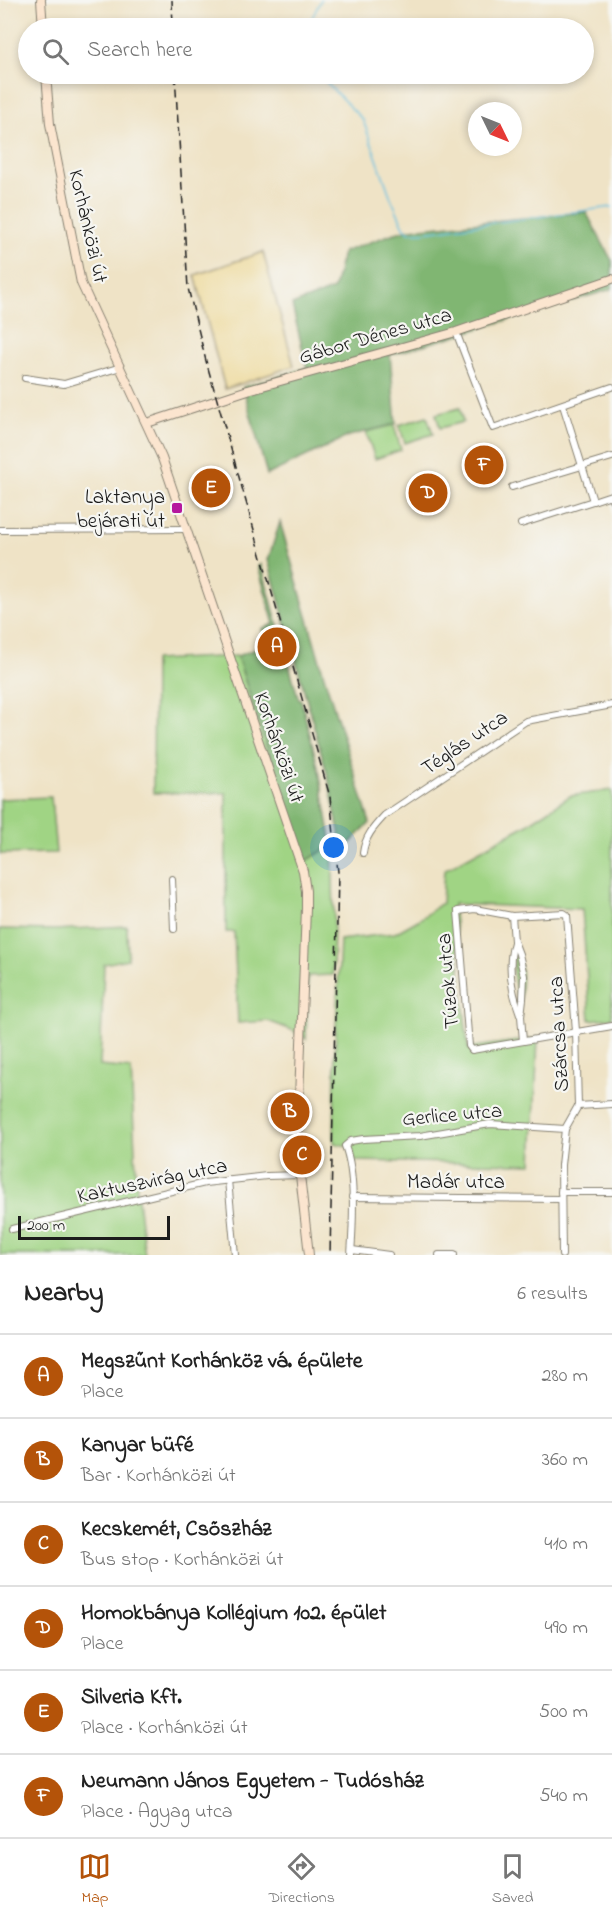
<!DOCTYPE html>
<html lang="en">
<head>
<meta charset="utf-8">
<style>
  :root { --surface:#fff; --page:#f2f2f2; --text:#222; --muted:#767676; --line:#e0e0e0; --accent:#b45309 }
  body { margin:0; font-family:"Indie Flower",sans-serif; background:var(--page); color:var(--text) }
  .compass { position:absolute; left:468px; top:102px; width:54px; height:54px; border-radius:50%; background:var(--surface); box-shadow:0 3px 9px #0003; rotate:133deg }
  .scale { position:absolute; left:18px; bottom:15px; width:152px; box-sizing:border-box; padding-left:6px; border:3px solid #1c1c1c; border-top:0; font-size:16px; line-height:21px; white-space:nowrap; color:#1c1c1c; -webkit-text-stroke:4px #f6f6f2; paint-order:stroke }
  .you { position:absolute; left:334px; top:848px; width:21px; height:21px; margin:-15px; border:4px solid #fff; border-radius:50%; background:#1a73e8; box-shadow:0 0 0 9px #1a73e833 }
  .badge { display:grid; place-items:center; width:39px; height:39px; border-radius:50%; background:var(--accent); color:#fff; font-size:20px; font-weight:700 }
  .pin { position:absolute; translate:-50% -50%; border:3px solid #fff; box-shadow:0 2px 6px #0006 }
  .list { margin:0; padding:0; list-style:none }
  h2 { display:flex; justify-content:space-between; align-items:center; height:78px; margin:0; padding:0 24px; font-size:26px }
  h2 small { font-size:20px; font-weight:400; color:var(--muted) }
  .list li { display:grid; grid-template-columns:39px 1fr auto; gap:18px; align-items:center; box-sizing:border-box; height:84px; padding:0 24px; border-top:2px solid var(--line) }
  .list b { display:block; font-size:22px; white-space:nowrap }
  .list p { margin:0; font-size:20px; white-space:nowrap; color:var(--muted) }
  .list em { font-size:20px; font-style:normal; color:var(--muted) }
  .icon { flex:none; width:33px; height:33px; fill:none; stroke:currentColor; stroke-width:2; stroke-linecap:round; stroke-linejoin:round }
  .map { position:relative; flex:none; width:612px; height:1255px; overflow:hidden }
  .search { position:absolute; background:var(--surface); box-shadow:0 3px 9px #0003; left:18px; right:18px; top:18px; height:66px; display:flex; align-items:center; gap:15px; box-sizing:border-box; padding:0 21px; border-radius:33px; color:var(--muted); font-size:22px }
  .sheet { height:582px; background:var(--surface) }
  nav { display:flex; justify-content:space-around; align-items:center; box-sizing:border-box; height:84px; border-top:2px solid var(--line); background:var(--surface); font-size:16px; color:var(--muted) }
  nav a { display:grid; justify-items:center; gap:3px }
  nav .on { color:var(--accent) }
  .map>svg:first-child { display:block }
  .green { fill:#a0d484; stroke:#5e7850; stroke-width:1.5 }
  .forest { fill:#80b672; stroke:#4e6947; stroke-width:1.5 }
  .sand { fill:#eeda9e; stroke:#857b5d; stroke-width:1.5 }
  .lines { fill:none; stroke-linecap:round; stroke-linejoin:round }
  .stream { stroke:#64c0e2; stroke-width:1.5 }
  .street-casing { stroke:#868071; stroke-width:8 }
  .secondary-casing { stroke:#868071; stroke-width:10 }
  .street { stroke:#fff; stroke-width:6 }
  .secondary { stroke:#fbe5cf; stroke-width:8 }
  .rail { stroke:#1c1c1c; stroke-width:1.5; stroke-dasharray:9 4.5; stroke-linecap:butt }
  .poi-dot { fill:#b5179e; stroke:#f6f6f2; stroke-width:2 }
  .labels { text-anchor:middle; stroke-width:4.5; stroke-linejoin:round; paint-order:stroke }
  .street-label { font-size:21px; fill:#1c1c1c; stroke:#f6f6f2 }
  .poi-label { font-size:21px; fill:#1c1c1c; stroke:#f6f6f2; text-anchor:end }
</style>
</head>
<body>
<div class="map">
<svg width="612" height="1255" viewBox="0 0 612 1255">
  <rect width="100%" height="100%" fill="#f6f6f2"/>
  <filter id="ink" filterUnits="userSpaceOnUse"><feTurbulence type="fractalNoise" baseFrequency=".0167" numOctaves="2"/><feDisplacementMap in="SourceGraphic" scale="12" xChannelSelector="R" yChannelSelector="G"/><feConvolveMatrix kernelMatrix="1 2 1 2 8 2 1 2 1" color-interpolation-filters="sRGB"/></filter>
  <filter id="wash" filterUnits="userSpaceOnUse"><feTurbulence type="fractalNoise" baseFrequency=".008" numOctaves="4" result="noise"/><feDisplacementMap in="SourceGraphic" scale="24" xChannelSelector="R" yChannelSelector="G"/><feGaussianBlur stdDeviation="1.35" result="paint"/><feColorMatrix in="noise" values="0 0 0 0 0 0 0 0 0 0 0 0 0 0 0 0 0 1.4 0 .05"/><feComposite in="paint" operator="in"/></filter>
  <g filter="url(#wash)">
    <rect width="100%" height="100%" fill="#efe3c6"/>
    <g class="green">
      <polygon points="460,408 463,422 440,428 436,414"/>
      <polygon points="427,416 433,434 405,443 399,425"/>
      <polygon points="394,425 401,450 375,459 366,432"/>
      <polygon points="237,656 304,862 332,845 334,916 333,975 308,976 306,1039 292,1030 268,1021 238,1023 234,932 226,932 226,793 153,793 154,660"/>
      <polygon points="612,790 612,1018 590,1020 582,909 453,904 468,1048 538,1038 532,1164 351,1161 352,1147 334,1143 335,1051 340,940 395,933 420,919 442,903 444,870 526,825 570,796"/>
      <polygon points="51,797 56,853 0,854 0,799"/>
      <polygon points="127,926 128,959 104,964 100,1066 131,1069 137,1192 145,1255 0,1255 0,929 55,930"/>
      <path d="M514,951C525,964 521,988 520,1004L518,1003L513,973Z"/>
    </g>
    <g class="forest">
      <polygon points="586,212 612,261 612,289 390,355 396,424 349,436 267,475 243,387 307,368 292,305 334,289 343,252 392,234 410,229"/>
      <polygon points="280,522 325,679 370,823 340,853 339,831 328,777 268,560"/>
      <polygon points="261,564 298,697 301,700 319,771 332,845 305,862 237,656 266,645 262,629 274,624 258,566"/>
    </g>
    <polygon class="sand" points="263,252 294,366 225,389 195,275"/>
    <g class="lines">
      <g class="stream">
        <polyline points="307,28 321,0"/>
        <polyline points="318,74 363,120 391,198 404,227 409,232 424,232 612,207"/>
      </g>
    </g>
  </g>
  <g filter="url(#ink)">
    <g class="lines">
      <defs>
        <g id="street">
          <polyline points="456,332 493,428 612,387"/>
          <polyline points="25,378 64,384 121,367"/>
          <polyline points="563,405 593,501 611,495 612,499"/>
          <polyline points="512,487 612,457"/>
          <polyline points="521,524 593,501"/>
          <polyline points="0,530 186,529"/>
          <path d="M363,853C365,836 374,827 385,815L526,721L612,705"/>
          <polyline points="172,879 174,929"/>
          <polyline points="512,916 514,941 519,954 524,976 523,999 521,1016 523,1041"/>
          <path d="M514,942C507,966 511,990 520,1014"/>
          <polyline points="578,1106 612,1104"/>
          <polyline points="228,1180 235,1255"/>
          <polyline points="561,1192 612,1192"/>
          <polyline points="352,1197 561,1199"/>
          <polyline points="12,1229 205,1183 267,1176 300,1175"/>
          <polyline points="352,1250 389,1255"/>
          <path d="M351,1255C353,1225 356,1174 345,1146L351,1141L363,1139L420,1136L490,1124L565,1129"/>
          <polyline points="439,1255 454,1255"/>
          <polyline points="562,1255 561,1165 565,1129 578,1106 576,1031 567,915 564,913 512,916 475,909 458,911 469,1046 472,1050 612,1026"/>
        </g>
        <g id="secondary">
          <polyline points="41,0 43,28"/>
          <polyline points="46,74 50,124 81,283 162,458 303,871 306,891 306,908 298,1126 300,1175 309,1255"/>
          <polyline points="147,423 248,390 456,332 612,279"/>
        </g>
      </defs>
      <use href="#street" class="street-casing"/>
      <use href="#secondary" class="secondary-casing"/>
      <use href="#street" class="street"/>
      <use href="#secondary" class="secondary"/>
      <g class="rail">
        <polyline points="172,0 173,28"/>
        <polyline points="175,74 188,288 206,361 330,797 338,872 330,1255"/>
      </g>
    </g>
  </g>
  <rect class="poi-dot" x="171" y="502" width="12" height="12" rx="3"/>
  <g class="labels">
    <g class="street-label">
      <text transform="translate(89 226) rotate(77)" y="7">Korhánközi út</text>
      <text transform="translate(375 335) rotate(-16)" y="7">Gábor Dénes utca</text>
      <text transform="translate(464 742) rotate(-34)" y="7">Téglás utca</text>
      <text transform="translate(280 747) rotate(71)" y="7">Korhánközi út</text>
      <text transform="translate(447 981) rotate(-95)" y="7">Túzok utca</text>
      <text transform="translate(558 1034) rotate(-93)" y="7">Szárcsa utca</text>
      <text transform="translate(452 1114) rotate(-5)" y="7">Gerlice utca</text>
      <text transform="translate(152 1180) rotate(-12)" y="7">Kaktuszvirág utca</text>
      <text x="456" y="1188">Madár utca</text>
    </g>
    <g class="poi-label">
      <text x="165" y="503">Laktanya<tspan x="165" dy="24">bejárati út</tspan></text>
    </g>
  </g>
</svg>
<svg class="compass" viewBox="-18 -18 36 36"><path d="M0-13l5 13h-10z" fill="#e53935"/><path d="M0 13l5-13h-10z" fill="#767676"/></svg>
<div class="scale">200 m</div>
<div class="you"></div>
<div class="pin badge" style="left:277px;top:647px">A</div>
<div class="pin badge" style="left:290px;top:1112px">B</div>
<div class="pin badge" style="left:302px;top:1155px">C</div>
<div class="pin badge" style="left:428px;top:493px">D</div>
<div class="pin badge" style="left:211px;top:488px">E</div>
<div class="pin badge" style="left:484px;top:465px">F</div>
<div class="search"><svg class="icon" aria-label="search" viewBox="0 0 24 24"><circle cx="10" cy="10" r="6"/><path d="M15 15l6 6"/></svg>Search here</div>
</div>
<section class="sheet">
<h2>Nearby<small>6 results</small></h2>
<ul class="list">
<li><span class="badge">A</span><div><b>Megszűnt Korhánköz vá. épülete</b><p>Place</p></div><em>280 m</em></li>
<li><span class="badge">B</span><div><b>Kanyar büfé</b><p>Bar · Korhánközi út</p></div><em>360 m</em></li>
<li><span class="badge">C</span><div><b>Kecskemét, Csőszház</b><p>Bus stop · Korhánközi út</p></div><em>410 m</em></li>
<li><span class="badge">D</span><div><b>Homokbánya Kollégium 102. épület</b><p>Place</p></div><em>490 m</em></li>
<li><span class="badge">E</span><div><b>Silveria Kft.</b><p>Place · Korhánközi út</p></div><em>500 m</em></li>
<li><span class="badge">F</span><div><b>Neumann János Egyetem - Tudósház</b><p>Place · Agyag utca</p></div><em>540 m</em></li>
</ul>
</section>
<nav>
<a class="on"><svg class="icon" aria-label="map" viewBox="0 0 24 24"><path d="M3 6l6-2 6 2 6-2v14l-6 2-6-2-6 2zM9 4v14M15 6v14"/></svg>Map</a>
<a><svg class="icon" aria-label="directions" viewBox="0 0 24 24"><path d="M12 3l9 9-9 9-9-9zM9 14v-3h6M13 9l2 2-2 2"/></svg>Directions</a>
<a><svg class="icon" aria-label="saved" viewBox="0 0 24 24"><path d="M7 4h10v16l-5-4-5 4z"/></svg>Saved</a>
</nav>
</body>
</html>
